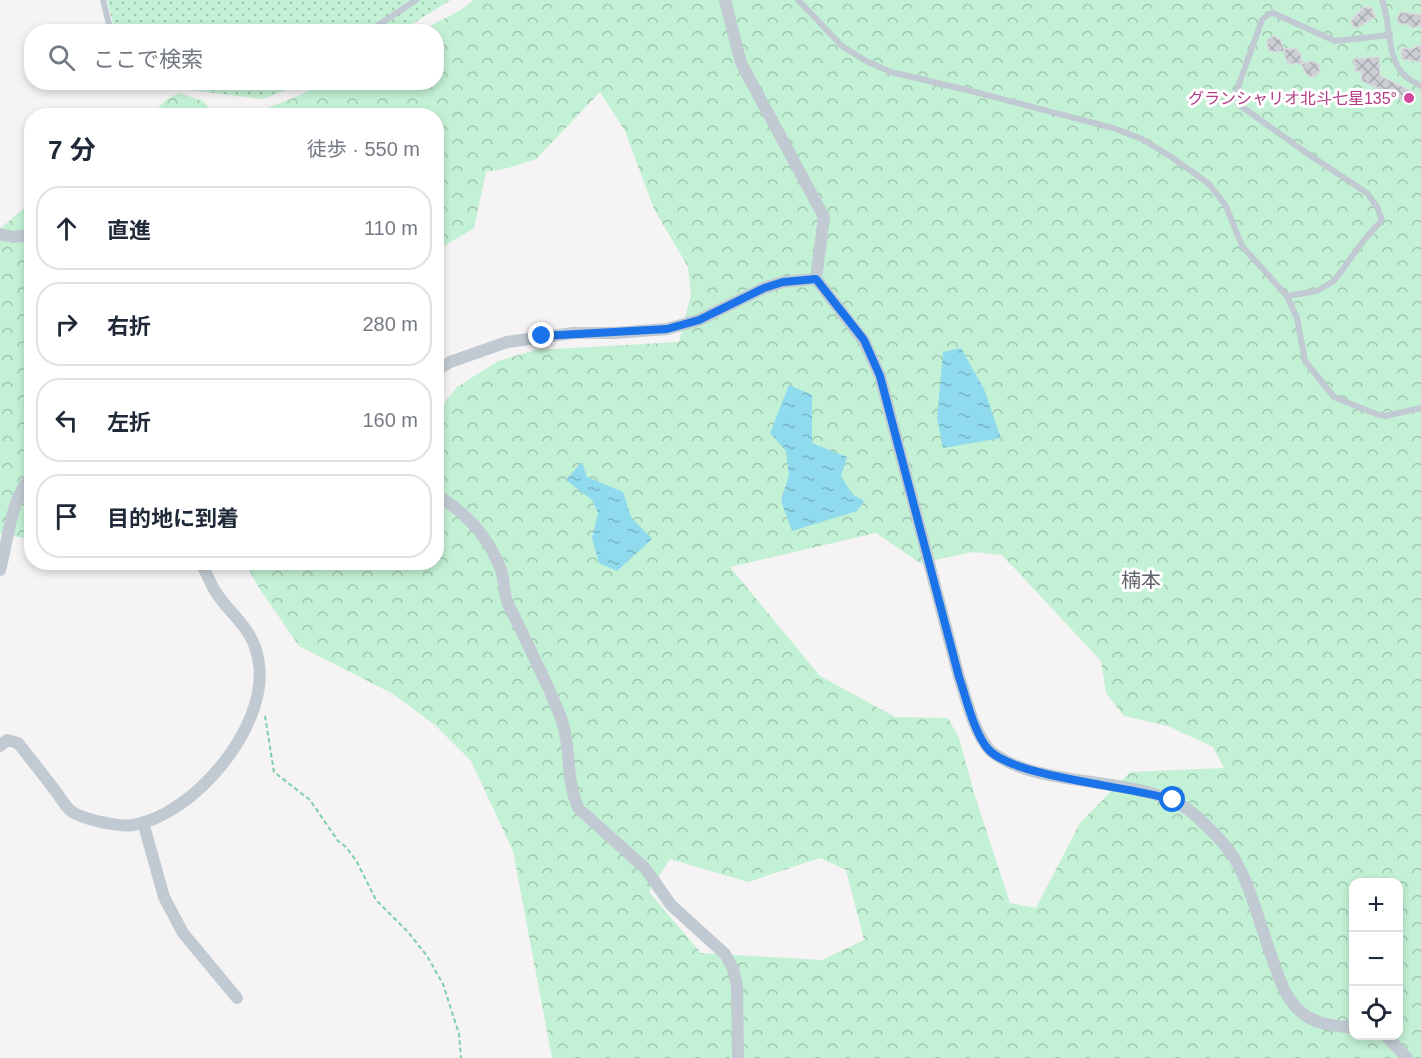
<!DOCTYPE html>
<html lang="ja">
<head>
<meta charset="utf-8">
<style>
  :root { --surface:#fff; --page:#f2f2f3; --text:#1f2937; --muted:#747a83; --line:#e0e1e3 }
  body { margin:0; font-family:Arial,"Noto Sans JP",sans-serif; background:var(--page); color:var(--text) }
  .controls { position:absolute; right:18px; bottom:18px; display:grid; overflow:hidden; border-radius:12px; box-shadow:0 3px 9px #0003 }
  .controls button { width:54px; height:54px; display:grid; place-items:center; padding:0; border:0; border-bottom:2px solid var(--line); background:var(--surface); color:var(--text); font:30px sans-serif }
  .stop { position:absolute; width:18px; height:18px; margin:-14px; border:4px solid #1a73e8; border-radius:50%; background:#fff }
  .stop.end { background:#1a73e8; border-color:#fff; box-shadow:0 2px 6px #0008 }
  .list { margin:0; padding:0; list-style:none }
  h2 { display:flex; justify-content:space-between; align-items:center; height:78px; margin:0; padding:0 24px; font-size:26px }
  h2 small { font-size:20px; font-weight:400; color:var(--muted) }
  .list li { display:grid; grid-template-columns:39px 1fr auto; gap:18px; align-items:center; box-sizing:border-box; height:84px; margin:0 12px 12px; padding:0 12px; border:2px solid var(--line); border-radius:24px }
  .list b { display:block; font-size:22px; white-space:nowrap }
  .list em { font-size:20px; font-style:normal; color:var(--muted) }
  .icon { flex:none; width:33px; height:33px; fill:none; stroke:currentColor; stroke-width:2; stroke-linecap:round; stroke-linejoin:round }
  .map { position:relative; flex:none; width:1421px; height:1058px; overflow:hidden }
  .search { position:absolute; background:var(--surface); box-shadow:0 3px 9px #0003; left:24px; top:24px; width:420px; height:66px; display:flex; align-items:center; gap:15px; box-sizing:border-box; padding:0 21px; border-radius:24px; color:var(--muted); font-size:22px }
  .panel { position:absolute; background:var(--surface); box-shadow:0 3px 9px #0003; left:24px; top:108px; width:420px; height:462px; border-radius:24px }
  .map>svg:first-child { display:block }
  .forest { fill:url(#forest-crowns); fill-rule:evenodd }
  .park { fill:url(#park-dots) }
  .water { fill:url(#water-ripples) }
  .building { fill:url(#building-cross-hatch); stroke:#d7d9de; stroke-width:1.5 }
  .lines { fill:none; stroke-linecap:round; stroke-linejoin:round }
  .path { stroke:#7ad0a6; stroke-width:2; stroke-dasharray:4.5 3; stroke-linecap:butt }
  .service { stroke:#c1cad2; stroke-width:6 }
  .minor { stroke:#c1cad2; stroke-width:12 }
  .route { stroke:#1a73e8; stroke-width:8 }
  .hotel-dot { fill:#d1479c; stroke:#fff; stroke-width:2 }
  .labels { text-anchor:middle; stroke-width:6; stroke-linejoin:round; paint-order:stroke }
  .hotel-label { font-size:16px; fill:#b23c85; stroke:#fff; text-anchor:end }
  .quarter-label { font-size:20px; fill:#5f6368; stroke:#fff }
</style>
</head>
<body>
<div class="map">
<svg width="1421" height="1058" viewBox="0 0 1421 1058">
  <defs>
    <pattern id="forest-crowns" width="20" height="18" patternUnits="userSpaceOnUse" patternTransform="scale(1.5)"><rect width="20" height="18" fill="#c3f1d5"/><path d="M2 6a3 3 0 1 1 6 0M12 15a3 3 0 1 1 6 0" fill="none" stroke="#a0c6b0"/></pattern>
    <pattern id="park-dots" width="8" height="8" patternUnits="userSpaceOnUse" patternTransform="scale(1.5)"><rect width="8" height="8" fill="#c3f1d5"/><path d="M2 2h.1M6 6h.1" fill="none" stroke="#a0c6b0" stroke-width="1.8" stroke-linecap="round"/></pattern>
    <pattern id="water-ripples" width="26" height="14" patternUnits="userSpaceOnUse" patternTransform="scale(1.5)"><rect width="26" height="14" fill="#90daee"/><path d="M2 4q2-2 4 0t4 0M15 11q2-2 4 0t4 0" fill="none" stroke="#78b4c4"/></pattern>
    <pattern id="building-cross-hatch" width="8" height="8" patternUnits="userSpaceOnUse" patternTransform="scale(1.5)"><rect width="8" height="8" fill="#cdcfd5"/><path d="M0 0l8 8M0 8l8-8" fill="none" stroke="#a8abb0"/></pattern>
  </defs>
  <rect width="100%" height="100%" fill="#f5f3f3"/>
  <g class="forest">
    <path d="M474,0H1421V1058H552L513,851L471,761L436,726L393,694L299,646L259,588L245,563L436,562L437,412L457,387L498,361L536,350L679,342L691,295L688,267L654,209L625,131L600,92L536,159L508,168L486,172L474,228L446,245L437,248L436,116L249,115L298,96L323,83L436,82V32L420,31L461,10ZM876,533L920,563L973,552L1002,555L1101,661L1106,693L1124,716L1168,726L1213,747L1224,768L1130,772L1080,823L1036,908L1010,903L975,796L959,738L948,718L895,717L820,676L730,567ZM820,858L846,870L864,940L822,960L701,953L649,892L670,859L748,882ZM1354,882H1398V1036H1354Z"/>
    <polygon points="179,93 203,101 215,115 151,115 166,100"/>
    <polygon points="31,202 31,539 0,534 0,229"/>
  </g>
  <g class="park">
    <polygon points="107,0 451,0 399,32 115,31"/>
    <polygon points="134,83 304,83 263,99"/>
  </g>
  <g class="water">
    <polygon points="961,348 984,389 1001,438 943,448 937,418 943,352"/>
    <polygon points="789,385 812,395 812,443 847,457 841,476 852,494 864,501 857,511 792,531 781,501 789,475 786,451 770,433"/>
    <polygon points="582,462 587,477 623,492 631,517 652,539 617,571 599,563 592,538 598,513 592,500 566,480"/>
  </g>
  <g class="building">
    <polygon points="1367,7 1372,8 1375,17 1357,28 1353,26 1351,21 1363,8"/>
    <polygon points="1400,12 1421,15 1421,25 1413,28 1407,24 1400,24 1397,19"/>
    <polygon points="1273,36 1280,39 1284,49 1296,49 1300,53 1303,63 1289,64 1286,60 1284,51 1272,52 1268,49 1267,40"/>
    <polygon points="1421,45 1421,62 1403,59 1401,53 1403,48 1411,49"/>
    <polygon points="1379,57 1380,76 1414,92 1409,103 1362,81 1361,71 1355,71 1354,59"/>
    <polygon points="1313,61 1319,65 1320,70 1316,76 1311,77 1307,75 1301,64"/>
  </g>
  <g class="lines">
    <polyline class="path" points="265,716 274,772 310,800 338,841 346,847 357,862 376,900 408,932 427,956 443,984 459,1034 461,1058"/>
    <g class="service">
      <polyline points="103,0 111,32"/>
      <polyline points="798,0 842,46 866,61 891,72 971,91 1113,128 1142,139 1170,156 1209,184 1226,206 1242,246 1287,296 1297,318 1305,361 1334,397 1376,414 1385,416 1421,408"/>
      <path d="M1382,0C1392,24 1385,57 1405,76C1409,80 1416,83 1421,86"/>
      <polyline points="368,32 416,0"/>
      <polyline points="1287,296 1317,291 1334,281 1364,240 1382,220 1377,207 1367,193 1308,154 1238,104 1235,95 1262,20 1268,14 1273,13 1335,41 1390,35"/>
    </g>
    <g class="minor">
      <path d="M725,0L741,63L824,217L816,279L864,341L880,376L959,677C967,700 972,728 988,748C992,754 1000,757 1006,761C1060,789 1153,776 1196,816C1209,828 1223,841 1233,856C1251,886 1260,925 1272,958C1279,978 1285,999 1302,1013C1317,1025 1336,1026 1354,1028"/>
      <polyline points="0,234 13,237 32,235"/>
      <polyline points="436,373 439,369 450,362 507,342 573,333 615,333 667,329 699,320 764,288 783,282 816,279"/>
      <path d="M436,495C466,512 489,538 501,570C505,582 503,595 509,606C523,634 536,661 549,689C554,702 561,715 564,728C571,755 566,783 579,809L645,868L671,905L725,954L733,969L737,985L738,1058"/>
      <path d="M0,570C8,542 11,496 32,476"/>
      <path d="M0,746L7,740L18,743C31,759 44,776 57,793C61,799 66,807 71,811C79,817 92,820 101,822C112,824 122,827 133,825C194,815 268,727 259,664C254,627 233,619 215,591C210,583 206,572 201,562"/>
      <polyline points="143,822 164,897 183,933 237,998"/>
      <polyline points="1386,1036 1407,1058"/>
    </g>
  </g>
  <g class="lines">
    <path class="route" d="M542,336L667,329L699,320L764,288L783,282L816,279L864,340L880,376L959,677C966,697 974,733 988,749C1013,778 1132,786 1173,800"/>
  </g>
  <circle class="hotel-dot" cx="1409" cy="98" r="6"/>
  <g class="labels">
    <g class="hotel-label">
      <text x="1397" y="104">グランシャリオ北斗七星135°</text>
    </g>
    <g class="quarter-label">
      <text x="1141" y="587">楠本</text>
    </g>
  </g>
</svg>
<div class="controls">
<button>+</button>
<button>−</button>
<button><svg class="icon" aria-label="locate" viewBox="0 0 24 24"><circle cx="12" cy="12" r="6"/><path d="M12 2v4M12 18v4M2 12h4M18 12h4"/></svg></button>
</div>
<div class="stop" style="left:1173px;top:800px"></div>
<div class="stop end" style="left:542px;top:336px"></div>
<div class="search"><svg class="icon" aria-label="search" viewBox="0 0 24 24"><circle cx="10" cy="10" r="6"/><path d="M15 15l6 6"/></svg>ここで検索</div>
<section class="panel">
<h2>7 分<small>徒歩 · 550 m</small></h2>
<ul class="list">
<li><svg class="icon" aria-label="ahead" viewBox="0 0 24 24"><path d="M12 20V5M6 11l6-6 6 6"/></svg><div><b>直進</b></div><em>110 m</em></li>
<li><svg class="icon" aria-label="right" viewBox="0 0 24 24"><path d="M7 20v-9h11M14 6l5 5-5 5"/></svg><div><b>右折</b></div><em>280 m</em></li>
<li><svg class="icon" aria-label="left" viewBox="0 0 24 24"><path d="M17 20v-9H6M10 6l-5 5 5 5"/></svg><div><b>左折</b></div><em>160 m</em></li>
<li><svg class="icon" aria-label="arrive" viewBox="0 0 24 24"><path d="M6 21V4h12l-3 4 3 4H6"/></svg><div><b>目的地に到着</b></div></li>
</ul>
</section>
</div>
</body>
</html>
